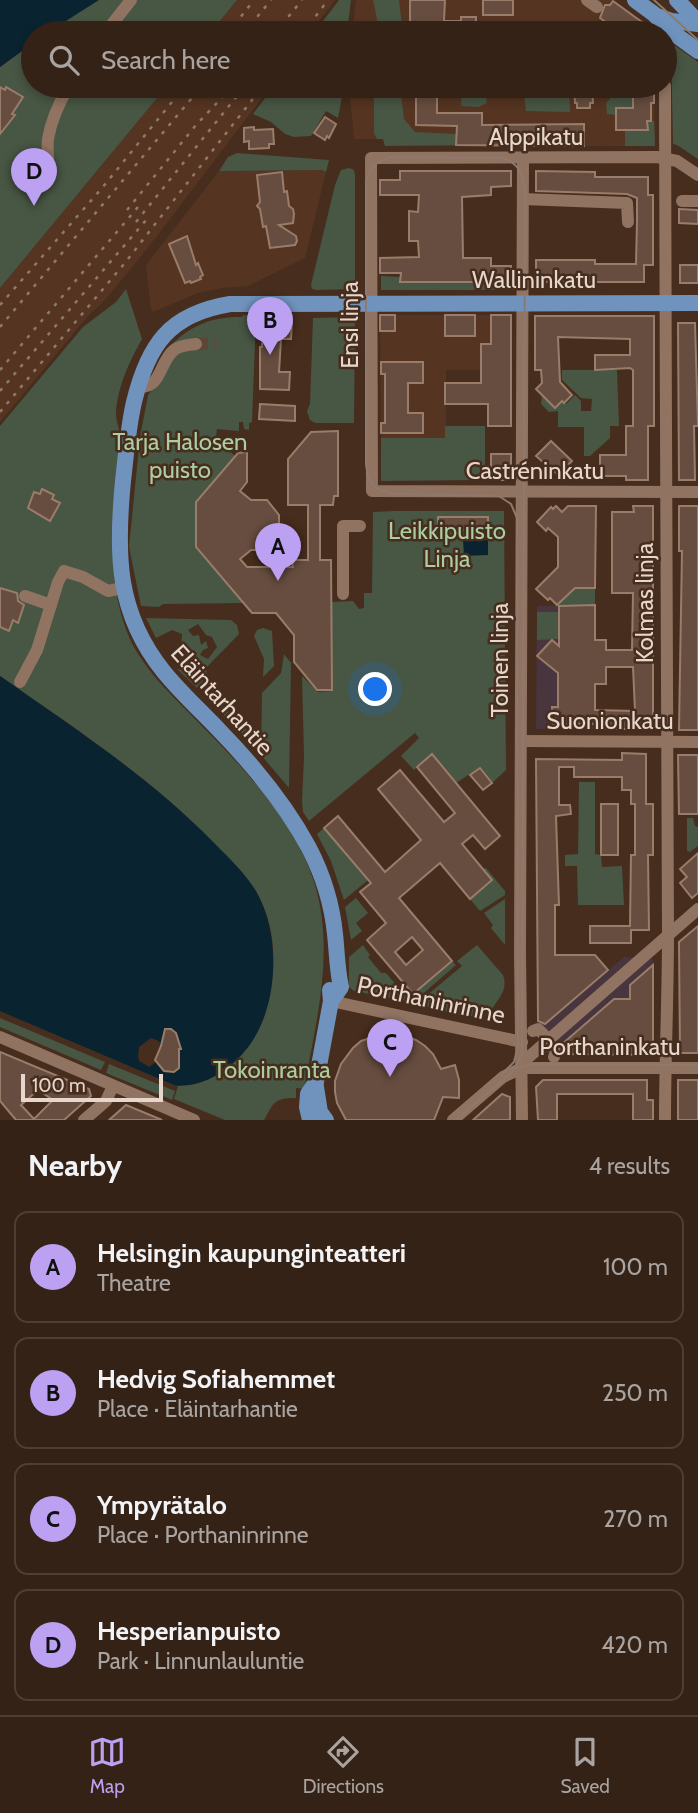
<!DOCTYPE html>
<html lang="en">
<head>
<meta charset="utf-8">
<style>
  :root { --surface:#342216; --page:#3c2a1f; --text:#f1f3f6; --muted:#a9a4a1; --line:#4e3f35; --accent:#bca0f2 }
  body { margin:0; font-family:Cabin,sans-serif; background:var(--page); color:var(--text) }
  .scale { position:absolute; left:21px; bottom:18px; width:142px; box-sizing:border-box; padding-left:7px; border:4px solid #e7d6cc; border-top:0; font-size:19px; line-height:24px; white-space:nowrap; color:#e7d6cc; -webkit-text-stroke:5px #462d1d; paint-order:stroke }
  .you { position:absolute; left:376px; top:690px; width:24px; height:24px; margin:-18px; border:5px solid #fff; border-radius:50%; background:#1a73e8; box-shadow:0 0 0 10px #1a73e833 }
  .badge { display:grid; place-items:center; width:46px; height:46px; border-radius:50%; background:var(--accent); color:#111; font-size:23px; font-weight:700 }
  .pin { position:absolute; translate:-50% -58px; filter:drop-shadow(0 2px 4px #0008) }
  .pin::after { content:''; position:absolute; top:37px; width:24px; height:21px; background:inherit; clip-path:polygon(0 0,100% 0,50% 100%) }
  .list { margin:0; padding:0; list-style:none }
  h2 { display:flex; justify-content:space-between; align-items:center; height:91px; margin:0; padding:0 28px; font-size:30px }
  h2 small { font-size:23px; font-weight:400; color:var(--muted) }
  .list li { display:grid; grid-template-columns:46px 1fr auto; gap:21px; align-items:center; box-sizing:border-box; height:112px; margin:0 14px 14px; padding:0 14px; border:2px solid var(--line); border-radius:14px }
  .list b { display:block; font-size:26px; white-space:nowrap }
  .list p { margin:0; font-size:23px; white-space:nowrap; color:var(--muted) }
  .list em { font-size:23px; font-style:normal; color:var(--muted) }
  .icon { flex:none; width:38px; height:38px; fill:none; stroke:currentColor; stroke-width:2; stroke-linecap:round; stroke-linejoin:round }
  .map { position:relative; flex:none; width:698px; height:1120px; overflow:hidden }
  .search { position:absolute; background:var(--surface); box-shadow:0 4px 10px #0003; left:21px; right:21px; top:21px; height:77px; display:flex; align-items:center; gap:18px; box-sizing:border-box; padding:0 24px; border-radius:38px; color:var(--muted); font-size:26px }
  .sheet { height:595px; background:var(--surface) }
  nav { display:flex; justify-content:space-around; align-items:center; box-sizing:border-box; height:98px; border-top:2px solid var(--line); background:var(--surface); font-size:19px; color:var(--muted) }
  nav a { display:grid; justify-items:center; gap:4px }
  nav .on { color:var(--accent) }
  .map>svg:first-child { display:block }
  .commercial { fill:#48353d }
  .built { fill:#553521 }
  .green { fill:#485644; fill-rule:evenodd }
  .water { fill:#0a2331 }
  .pier { fill:#462d1d }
  .building { fill:#664d3f; stroke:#9a7c6a; stroke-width:2; fill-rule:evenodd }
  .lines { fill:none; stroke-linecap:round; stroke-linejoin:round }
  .minor-tunnel { stroke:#5e4637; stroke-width:12; stroke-dasharray:12 6; stroke-linecap:butt }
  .minor { stroke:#917362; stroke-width:12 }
  .major { stroke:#6f93bc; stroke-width:16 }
  .tram { stroke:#8f796c; stroke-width:2 }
  .rail { stroke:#8f796c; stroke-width:2.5; stroke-dasharray:3.5 7; stroke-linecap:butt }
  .labels { text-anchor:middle; stroke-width:5; stroke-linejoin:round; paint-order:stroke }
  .street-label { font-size:24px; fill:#e7d6cc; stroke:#462d1d }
  .park-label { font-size:24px; fill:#abcda1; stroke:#462d1d }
</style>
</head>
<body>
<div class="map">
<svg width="698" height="1120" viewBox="0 0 698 1120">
  <rect width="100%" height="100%" fill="#462d1d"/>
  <g class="commercial">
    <polygon points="595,605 595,729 536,729 537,606"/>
    <polygon points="537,955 595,955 608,970 624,957 653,959 653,1055 540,1053"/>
  </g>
  <g class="built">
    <polygon points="237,0 335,0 310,33 210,33"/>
    <polygon points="356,0 612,0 651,29 654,33 352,33"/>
    <polygon points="167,86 271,86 151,244 106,299 88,316 0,422 0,288"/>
    <polygon points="349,86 654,86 655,146 385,146 383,139 354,139"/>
    <polygon points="322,170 326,172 305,258 248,286 222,288 198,293 153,312 151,310 146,265 219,171"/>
    <polygon points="380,315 511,315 511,370 446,370 446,438 381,438"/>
  </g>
  <g class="green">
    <polygon points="83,0 237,0 210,33 47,33 56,28"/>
    <polygon points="339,0 351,0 347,33 314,33"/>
    <polygon points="373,0 399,0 403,33 375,33 377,19"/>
    <polygon points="33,43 33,86 167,86 0,288 0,67"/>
    <polygon points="671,43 698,62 698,159 677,145 673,144"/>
    <polygon points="274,86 344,86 338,118 326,111 311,136 294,137 285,134 271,122 253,114"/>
    <polygon points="374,86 400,86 404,119 415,132 456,134 456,145 385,146 383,139 377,139 374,133"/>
    <polygon points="462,86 476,86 486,98 487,103 478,107 461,106"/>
    <polygon points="523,86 569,86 570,112 526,111"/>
    <polygon points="622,86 633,86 632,108 616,108 616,115 607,114 606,103"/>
    <polygon points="647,121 654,121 655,146 625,146 625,130 648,129"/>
    <polygon points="237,153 329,160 326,172 322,170 219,171 228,157"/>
    <polygon points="349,168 354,170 355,175 355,289 317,290 312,289 311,285 335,185 341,170"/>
    <polygon points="381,276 400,277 400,281 511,282 511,290 381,290"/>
    <path d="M126,289L142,339C130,360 117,388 116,413C116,422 120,430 121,439C122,449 119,461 118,471C112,526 107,579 127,632C141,668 173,696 199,723C243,767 297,824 315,885C335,953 316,1021 304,1089L296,1088V1098C273,1098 274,1103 264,1120H225L174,1099L178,1086C215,1084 246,1059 260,1026C275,990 279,941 263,906C252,881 233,863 214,843C151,778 74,728 0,676V426L83,327L116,302Z"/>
    <path d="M243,315L256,316L252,422L249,423V430L244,429L243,422H239V431L217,429L216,436L221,450L227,449L235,456L196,502V547L244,603L163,604L159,607L141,606L129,547L140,437L148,395L161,379L175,354L190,349L191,351L196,346L171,345C193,324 212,317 242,317Z"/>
    <polygon points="355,317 354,423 315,423 310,420 307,411 310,404 313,318"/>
    <polygon points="562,370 617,370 619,426 610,426 610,438 590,456 584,456 584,427 558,427 558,411 549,412 541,404 542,395 556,408 562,401 566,404 575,395 581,401 581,411 591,411 592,399 581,398 562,380"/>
    <polygon points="445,426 485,426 485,480 381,481 381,438 445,438"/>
    <polygon points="394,511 504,511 506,770 492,783 479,768 456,783 431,754 414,770 401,756 419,738 415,733 309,821 303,812 302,801 304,757 302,676 318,692 332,691 332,602 353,601 359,609 364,608 364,593 372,593 373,512"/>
    <polygon points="575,588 595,588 595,605 557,606"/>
    <polygon points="537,612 559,612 559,639 537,640"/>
    <path d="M146,618L231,620L237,625L239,634L206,668L207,676L197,688L177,669L182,670L189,659L181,650L182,634L172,630L156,638ZM198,624L206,635L212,637L217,647L208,659L200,655L203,650L208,648L206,641L201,645L199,635L193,636L188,630Z"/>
    <polygon points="263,628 272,631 274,666 263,677 264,659 254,636 257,630"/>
    <polygon points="284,654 291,663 289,788 261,755 262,693 281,673"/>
    <polygon points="212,685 211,694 251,734 249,741 203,694"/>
    <polygon points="579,782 595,782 595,854 601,855 602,867 622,866 624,905 578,905 577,866 565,866 565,855 578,854"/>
    <polygon points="687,818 693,818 695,826 698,827 698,846 690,852 687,851"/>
    <polygon points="324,828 368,880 344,900 331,861 317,834"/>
    <polygon points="486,868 505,891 505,895 480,911 470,899 492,880 483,869"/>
    <polygon points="356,898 368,913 356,923 362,931 351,940 345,907"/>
    <polygon points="505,899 505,945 491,928 493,925 484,913"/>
    <polygon points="363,945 370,955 368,957 381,973 386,973 411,1002 354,991 349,987 349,957"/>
    <path d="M477,945L503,975C508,989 500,997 492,1009L486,1006L479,1008L478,1015L466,1017L421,1005L428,999L426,996L462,966L457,961Z"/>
    <polygon points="452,961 456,965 417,999 413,994"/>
    <polygon points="0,1018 105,1062 101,1070 0,1027"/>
    <polygon points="109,1064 175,1091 172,1100 106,1073"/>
  </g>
  <g class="water">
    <polygon points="0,0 99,0 47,33 33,33 33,43 0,67"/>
    <polygon points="463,540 488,540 488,555 464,556"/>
    <path d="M0,676C74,728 151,778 214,843C229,858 245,873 256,891C280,933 279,999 253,1040C238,1064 205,1090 174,1085L0,1011Z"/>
  </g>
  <polygon class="pier" points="151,1038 159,1041 161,1046 156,1054 156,1062 149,1067 139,1061 138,1057 139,1047"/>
  <g class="building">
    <polygon points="410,0 445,0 444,21 461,21 461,17 476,17 476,33 410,33"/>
    <rect x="483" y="0" width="30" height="15"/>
    <polygon points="613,1 635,17 658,33 621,33 600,18 605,5 610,5"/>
    <polygon points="416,86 437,86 437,113 482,113 482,125 584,124 584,146 456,145 457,126 416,125"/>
    <polygon points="574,86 592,86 593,103 590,103 590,108 577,108 577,103 575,103"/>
    <polygon points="633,86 654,86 654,103 651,103 651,121 647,121 648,130 616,130 616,108 633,108"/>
    <polygon points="0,87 5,90 6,87 23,97 12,114 15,115 0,134"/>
    <polygon points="325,117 336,124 329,138 327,136 325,140 314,133"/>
    <polygon points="254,127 254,130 273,129 274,144 269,144 269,148 249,149 249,141 244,142 244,128"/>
    <polygon points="400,171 511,171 511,186 491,187 491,195 462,197 463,258 491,258 491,266 511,266 511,282 400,282 401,273 380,273 380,258 419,257 418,241 409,241 409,211 418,212 419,195 380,195 380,180 400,180"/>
    <polygon points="536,171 595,172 595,177 648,177 648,195 653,195 653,265 644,265 644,282 536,282 536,260 595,260 595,264 636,264 637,222 637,198 627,194 536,191"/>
    <polygon points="282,172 284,192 287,191 289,206 293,209 294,214 293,223 279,225 296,236 297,241 295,245 270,248 266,226 263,227 260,209 257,206 260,202 257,175"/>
    <polygon points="679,209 698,210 698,224 679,223"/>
    <polygon points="187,236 196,265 198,263 203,275 200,277 201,279 191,283 190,281 185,283 169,244"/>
    <rect x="680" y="265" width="18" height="18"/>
    <rect x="380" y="315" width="15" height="16"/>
    <rect x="445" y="315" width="30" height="21"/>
    <polygon points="491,315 511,315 511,426 488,426 488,404 445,404 445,383 481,383 481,344 491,344"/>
    <polygon points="535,316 654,316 654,426 648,426 648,480 626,480 626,476 600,476 600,455 626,455 626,426 633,426 633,370 630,368 595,370 595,355 630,355 630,339 558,337 560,382 572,395 564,403 562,401 555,408 536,389 542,383 541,370 535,370"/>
    <polygon points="263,320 292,322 291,339 281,339 279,372 290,372 289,390 260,389 260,347 262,347"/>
    <polygon points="678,323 695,323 698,426 694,426 695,480 679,480"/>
    <polygon points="381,362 423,362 423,383 408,383 408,413 423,413 423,433 381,433 381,423 385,423 385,374 381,374"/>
    <polygon points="260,404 295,406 295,421 259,419"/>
    <polygon points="338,431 338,496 334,496 333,505 320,505 320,560 331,560 332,690 317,690 294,662 294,635 276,613 252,613 196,547 196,502 238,453 247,452 247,482 240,491 251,500 267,500 279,515 279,535 266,550 251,550 240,559 247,567 293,567 292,560 308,560 308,505 288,505 288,459 311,432"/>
    <polygon points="551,441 572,461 558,475 536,456"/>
    <rect x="491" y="454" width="20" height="26"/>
    <polygon points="42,489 54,495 52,499 60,503 50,521 28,508 34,492 40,494"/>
    <polygon points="556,506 562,512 568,506 596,506 595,588 575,588 557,605 550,598 548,600 536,589 558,567 558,537 548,528 546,531 537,522 551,507 553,509"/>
    <path d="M633,506H653V729H595V724H553L552,707H558V673L537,656L552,640L559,646V606L595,605V640H606V650H632L633,593H612V512H634ZM606,667H633L635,711L595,710V684H606Z"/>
    <polygon points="679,506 698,506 698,730 679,730 682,551 679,551"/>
    <rect x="438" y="517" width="50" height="13"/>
    <polygon points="0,588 17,593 18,601 24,605 18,623 13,620 9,631 0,627"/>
    <polygon points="622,753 646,754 646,804 653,804 653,855 648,855 649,930 631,930 631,943 590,943 590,926 630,926 631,855 635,855 635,804 631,804 631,790 622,790 622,777 574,777 574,767 559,767 559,805 570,805 571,814 556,816 559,905 555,905 555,955 595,955 608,970 545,1024 538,1021 536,759 622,760"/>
    <path d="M432,754L500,836L485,849L473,835L462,844L492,880L470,899L440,863L399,898L452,961L413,994L367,940L386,923L360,892L371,883L324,828L338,816L385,872L421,840L378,789L400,770L444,822L455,813L417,767ZM412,937L423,950L406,965L395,952Z"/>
    <polygon points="678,755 698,755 698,814 679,814"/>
    <polygon points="480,768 492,783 483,790 470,775"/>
    <rect x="601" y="804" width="17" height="51"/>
    <polygon points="698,853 698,893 692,898 680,883 687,877 680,869"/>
    <polygon points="698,926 698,1053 680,1053 679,942"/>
    <polygon points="653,965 653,1055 564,1054 561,1045 614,999 630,999 630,985"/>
    <polygon points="165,1029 171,1029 176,1033 181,1049 179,1049 179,1068 174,1072 164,1071 155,1060 161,1046"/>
    <polygon points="394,1033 416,1040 425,1046 433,1054 441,1069 455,1065 459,1080 459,1098 443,1097 434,1120 346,1120 337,1103 335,1092 335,1081 341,1064 353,1048 361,1041 383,1034"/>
    <path d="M0,1052L89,1089L91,1096L64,1120H16L0,1101ZM38,1090L53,1100L34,1119L21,1105Z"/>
    <polygon points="543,1080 647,1080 647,1100 653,1100 653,1120 633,1120 633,1094 557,1094 557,1120 538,1120 536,1087"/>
    <rect x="678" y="1080" width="20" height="40"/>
    <polygon points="502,1094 510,1097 510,1120 473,1120"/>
    <polygon points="126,1105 162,1120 109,1120"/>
  </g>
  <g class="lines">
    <polyline class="minor-tunnel" points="196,344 215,344"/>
    <g class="minor">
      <polyline points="587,0 597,7"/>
      <polyline points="105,33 131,0"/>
      <polyline points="665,43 669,30"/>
      <path d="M665,86C666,369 666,652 668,935C668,997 665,1058 665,1120"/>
      <polyline points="698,175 677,161 657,157 371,158 372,491 698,492"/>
      <path d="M45,184C52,169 46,154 48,139C51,121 60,101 69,86"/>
      <polyline points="523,199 627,203 628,222"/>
      <polyline points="682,201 698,201"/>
      <path d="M138,387C162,389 159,362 174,350C180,345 189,345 196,344"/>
      <polyline points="343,594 343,526 360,526"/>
      <polyline points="25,596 51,605"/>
      <polyline points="20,682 37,650 58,582 64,571 83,577 108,591 123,588"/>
      <polyline points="521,741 698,742"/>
      <polyline points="331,1001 522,1042"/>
      <polyline points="533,1031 538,1029 549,1040"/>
      <polyline points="0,1037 194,1120"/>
      <polyline points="554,1057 556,1052"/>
      <polyline points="522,1063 698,909"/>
      <polyline points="84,1120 106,1101 113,1086"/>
      <polyline points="453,1120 503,1077 522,1068 698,1068"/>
      <polyline points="522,1120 520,953 523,158"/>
    </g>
    <g class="major">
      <polyline points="635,0 654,14 669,30 698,51"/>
      <polyline points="677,0 698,22"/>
      <polyline points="657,16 672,21 698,24"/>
      <path d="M331,1001L341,987C337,969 337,952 335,934C332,904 323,875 309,848C286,805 253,765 219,730C201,711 181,693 164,672C116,613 116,553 123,481C126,455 128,428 134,402C148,345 169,314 230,304L698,303"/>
      <polyline points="316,1087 320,1112 326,1120"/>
      <polyline points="310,1120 307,1107 308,1094 316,1082 331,1001 330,990"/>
    </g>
    <g class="tram">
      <polyline points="654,0 698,40"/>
      <polyline points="511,1069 532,1064 698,1065"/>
      <path d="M456,1120L512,1072L522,1054L525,193C524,176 520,164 503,158L392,157C378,160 369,168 366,182V464L368,477L373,485L379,489L392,494L499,496L511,504L517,518L518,1046L514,1062L501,1075"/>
    </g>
    <g class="rail">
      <polyline points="228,33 254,0"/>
      <polyline points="244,33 271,0"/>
      <polyline points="275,33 302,0"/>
      <polyline points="303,33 328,0"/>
      <polyline points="127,210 196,125 233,86"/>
      <polyline points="136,222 245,86"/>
      <polyline points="0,305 102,188 185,86"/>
      <polyline points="0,327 202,86"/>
      <polyline points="0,370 138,207"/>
      <polyline points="0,391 147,219"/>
      <polyline points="0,412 124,264 263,86"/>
    </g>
  </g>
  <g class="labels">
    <g class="street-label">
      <text x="536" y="145">Alppikatu</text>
      <text x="534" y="288">Wallininkatu</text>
      <text transform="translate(350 325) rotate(-90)" y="8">Ensi linja</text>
      <text x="535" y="479">Castréninkatu</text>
      <text transform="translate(645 603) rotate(-90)" y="8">Kolmas linja</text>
      <text transform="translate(500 660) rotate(-90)" y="8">Toinen linja</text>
      <text transform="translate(222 700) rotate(48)" y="8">Eläintarhantie</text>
      <text x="610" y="729">Suonionkatu</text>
      <text transform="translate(431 1000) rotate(12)" y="8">Porthaninrinne</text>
      <text x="610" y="1055">Porthaninkatu</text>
    </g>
    <g class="park-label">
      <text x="180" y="450">Tarja Halosen<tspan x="180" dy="28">puisto</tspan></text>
      <text x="447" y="539">Leikkipuisto<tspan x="447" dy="28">Linja</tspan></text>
      <text x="272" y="1078">Tokoinranta</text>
    </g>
  </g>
</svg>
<div class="scale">100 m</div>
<div class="you"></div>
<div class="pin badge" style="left:278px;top:581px">A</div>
<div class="pin badge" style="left:270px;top:355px">B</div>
<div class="pin badge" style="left:390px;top:1077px">C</div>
<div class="pin badge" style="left:34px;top:206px">D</div>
<div class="search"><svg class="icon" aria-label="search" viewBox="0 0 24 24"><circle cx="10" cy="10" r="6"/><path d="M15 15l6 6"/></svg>Search here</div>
</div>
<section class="sheet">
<h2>Nearby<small>4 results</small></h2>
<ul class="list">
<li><span class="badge">A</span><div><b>Helsingin kaupunginteatteri</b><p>Theatre</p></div><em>100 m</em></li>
<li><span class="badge">B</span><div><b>Hedvig Sofiahemmet</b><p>Place · Eläintarhantie</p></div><em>250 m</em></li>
<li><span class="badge">C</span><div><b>Ympyrätalo</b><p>Place · Porthaninrinne</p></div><em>270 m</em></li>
<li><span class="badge">D</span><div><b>Hesperianpuisto</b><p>Park · Linnunlauluntie</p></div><em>420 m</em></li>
</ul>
</section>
<nav>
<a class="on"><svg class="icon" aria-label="map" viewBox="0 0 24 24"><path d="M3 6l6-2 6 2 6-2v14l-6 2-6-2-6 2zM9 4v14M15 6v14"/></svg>Map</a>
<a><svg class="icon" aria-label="directions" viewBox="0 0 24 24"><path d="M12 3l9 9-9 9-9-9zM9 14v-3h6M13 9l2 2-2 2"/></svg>Directions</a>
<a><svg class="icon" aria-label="saved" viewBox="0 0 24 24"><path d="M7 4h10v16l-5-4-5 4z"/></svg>Saved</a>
</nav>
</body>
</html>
